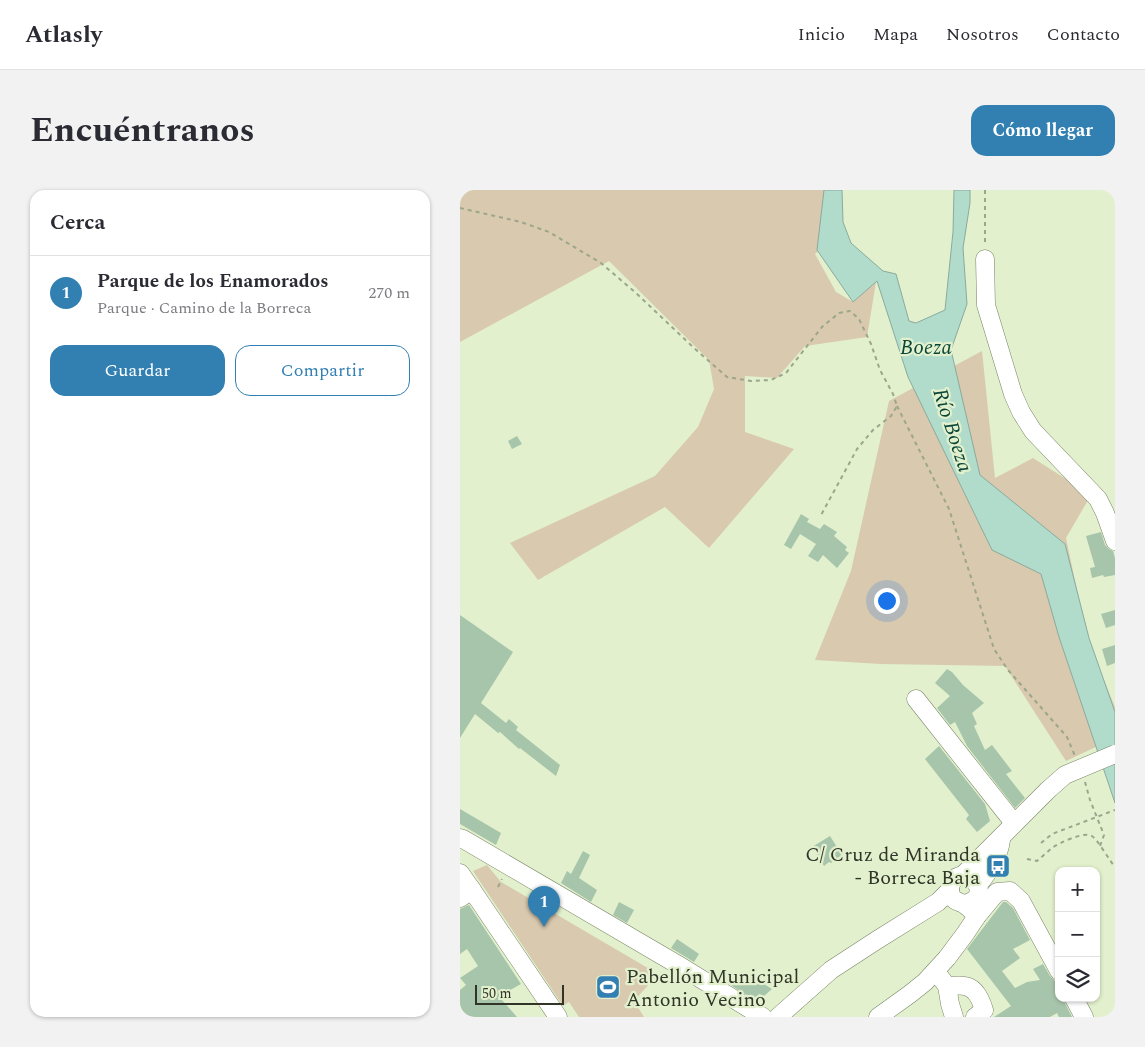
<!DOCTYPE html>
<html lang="es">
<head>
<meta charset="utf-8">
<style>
  :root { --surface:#fff; --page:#f2f2f3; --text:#2b2b33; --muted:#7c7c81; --line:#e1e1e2; --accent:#3280b2 }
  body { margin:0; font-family:Spectral,serif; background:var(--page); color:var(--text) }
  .controls { position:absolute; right:15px; bottom:15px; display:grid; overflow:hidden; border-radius:10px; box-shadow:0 1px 4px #0004 }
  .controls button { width:45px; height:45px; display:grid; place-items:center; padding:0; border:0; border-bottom:1px solid var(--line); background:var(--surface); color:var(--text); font:25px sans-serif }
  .scale { position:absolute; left:15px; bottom:12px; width:89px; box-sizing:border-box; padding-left:5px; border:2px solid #303528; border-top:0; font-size:14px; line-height:18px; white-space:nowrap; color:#303528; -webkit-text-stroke:4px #e2f0cd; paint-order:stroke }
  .you { position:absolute; left:426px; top:410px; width:18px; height:18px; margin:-12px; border:4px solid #fff; border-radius:50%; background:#1a73e8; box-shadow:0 0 0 8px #1a73e833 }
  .badge { display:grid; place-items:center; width:32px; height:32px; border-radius:50%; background:var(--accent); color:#fff; font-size:16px; font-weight:700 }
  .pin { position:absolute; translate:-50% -41px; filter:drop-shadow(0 1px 2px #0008) }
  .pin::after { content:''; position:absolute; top:26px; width:18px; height:15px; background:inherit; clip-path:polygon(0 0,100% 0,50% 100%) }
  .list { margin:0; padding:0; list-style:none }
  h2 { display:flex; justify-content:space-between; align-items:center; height:65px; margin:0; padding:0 20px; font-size:21px }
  h2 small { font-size:16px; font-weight:400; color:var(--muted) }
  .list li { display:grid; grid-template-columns:32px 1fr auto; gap:15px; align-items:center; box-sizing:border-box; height:75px; padding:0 20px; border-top:1px solid var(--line) }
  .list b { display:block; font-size:19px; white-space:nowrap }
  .list p { margin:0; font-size:16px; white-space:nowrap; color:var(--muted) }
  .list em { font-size:16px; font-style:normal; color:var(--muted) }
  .actions { display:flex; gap:10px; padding:15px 20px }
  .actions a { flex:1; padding:11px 0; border:1px solid var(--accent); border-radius:15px; text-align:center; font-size:18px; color:var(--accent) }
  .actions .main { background:var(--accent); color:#fff }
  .icon { flex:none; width:28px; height:28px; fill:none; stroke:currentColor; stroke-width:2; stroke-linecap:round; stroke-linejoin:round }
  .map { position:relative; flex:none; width:655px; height:827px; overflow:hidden; border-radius:15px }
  header { display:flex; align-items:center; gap:30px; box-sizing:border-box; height:70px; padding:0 25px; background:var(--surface); border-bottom:1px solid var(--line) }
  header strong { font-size:24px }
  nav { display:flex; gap:28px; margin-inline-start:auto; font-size:18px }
  .intro { display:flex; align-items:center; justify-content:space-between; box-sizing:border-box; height:120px; padding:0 30px }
  h1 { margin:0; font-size:35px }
  .button { padding:12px 22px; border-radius:15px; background:var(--accent); color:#fff; font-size:18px; font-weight:700 }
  main { display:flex; gap:30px; padding:0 30px }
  aside { flex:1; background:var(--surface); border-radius:15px; box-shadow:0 1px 4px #0004 }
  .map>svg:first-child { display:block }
  .green { fill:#d9c9af }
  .water { fill:#b1dccc; stroke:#8aaa9b }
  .building { fill:#a7c5aa }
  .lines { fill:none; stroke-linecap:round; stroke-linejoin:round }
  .minor-casing { stroke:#788464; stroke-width:19 }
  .path { stroke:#9ba68c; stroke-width:2; stroke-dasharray:4 4; stroke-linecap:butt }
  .minor { stroke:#fff; stroke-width:18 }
  .minor-bridge-casing { stroke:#788464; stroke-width:19; stroke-linecap:butt }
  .path-bridge { stroke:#9ba68c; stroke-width:2; stroke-dasharray:4 4; stroke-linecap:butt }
  .minor-bridge { stroke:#fff; stroke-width:18 }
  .labels { text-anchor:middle; stroke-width:4.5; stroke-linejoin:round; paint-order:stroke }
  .poi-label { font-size:20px; fill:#303528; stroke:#e2f0cd; text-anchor:end }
  .water-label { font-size:21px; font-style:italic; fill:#094637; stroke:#e2f0cd }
</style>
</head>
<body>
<header>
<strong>Atlasly</strong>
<nav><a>Inicio</a><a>Mapa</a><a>Nosotros</a><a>Contacto</a></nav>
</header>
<div class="intro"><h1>Encuéntranos</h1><a class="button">Cómo llegar</a></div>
<main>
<aside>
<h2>Cerca<small></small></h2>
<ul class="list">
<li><span class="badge">1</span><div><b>Parque de los Enamorados</b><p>Parque · Camino de la Borreca</p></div><em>270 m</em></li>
</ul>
<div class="actions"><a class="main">Guardar</a><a>Compartir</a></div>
</aside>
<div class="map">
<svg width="655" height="827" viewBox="0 0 655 827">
  <rect width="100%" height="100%" fill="#e2f0cd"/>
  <g class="green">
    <polygon points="0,0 368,0 368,53 355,64 376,102 393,112 416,92 407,147 345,156 317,188 285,186 285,242 334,259 249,358 205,317 78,390 50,353 195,286 238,237 254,199 249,170 149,71 0,152"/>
    <polygon points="522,161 535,288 573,268 631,305 606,348 628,452 655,517 655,548 606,571 545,476 421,474 355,470 391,381 429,211"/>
    <polygon points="27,675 41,692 198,784 174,811 184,827 119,827 109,812 103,816 13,681"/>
  </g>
  <polygon class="water" points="364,0 382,0 383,32 391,53 423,81 436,84 449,131 456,133 485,120 493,42 494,0 510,0 510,13 503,58 507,114 491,160 520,285 605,354 629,448 655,522 655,613 599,447 581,384 532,360 448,187 417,91 393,112 357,60"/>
  <g class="building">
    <polygon points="57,246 62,254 52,259 48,251"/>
    <polygon points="341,324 349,329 347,332 360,339 364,334 377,342 374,346 387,357 385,360 389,363 377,378 363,365 358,372 348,366 356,354 340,344 331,359 324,355"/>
    <polygon points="641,342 645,355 649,359 653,361 655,368 655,385 644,387 643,385 632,388 630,378 635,377 626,346"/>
    <polygon points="655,420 655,435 646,438 641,424"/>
    <polygon points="0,425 53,462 21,513 46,533 49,529 58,537 56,540 100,575 96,586 60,558 59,559 40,542 38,543 15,524 0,548"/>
    <polygon points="655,455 655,473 647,476 642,459"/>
    <polygon points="487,479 492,482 503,495 524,513 512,523 517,534 514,536 525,560 532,555 552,581 546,584 565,608 555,618 507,556 495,532 490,535 477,518 490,506 475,493"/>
    <polygon points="479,556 525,614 530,631 517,642 506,629 509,625 465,569"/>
    <polygon points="0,619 41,643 36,655 0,634"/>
    <polygon points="370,646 382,665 371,673 369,672 364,676 352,657"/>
    <polygon points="123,661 130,665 119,688 137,700 131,712 101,693 107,681 111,684"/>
    <polygon points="159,712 174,720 167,733 153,725"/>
    <polygon points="543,712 546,712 553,718 570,750 553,759 560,768 542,781 555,798 567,792 580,790 573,779 583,774 590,786 595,791 599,797 599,808 603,808 605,813 612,827 599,827 597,823 590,827 534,827 551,816 507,759"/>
    <polygon points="9,715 61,794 41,805 44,808 42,810 57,827 3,827 0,823 0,800 6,795 0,788 18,776 7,759 0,764 0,719"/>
    <polygon points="217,749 239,764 234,772 211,758"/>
    <polygon points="275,783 288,791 291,786 312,799 304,806 299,804 295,810 272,796"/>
  </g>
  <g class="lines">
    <defs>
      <g id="minor">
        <polyline points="525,69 526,115 553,204 561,222 573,241 638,309 645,323 655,351"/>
        <polyline points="456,509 554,633"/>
        <polyline points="0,648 3,649 220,776 303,827"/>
        <polyline points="0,683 12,700 98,827"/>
        <polyline points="503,685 588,600"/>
        <path d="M518,695C529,682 539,667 541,650"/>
        <polyline points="0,708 12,700"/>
        <path d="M504,714C537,707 506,671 492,692C489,697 490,703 492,707C495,712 501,712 505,715C510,718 513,722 517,726"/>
        <polyline points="480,787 487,796 490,814 494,827"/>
        <path d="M487,796C493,796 499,795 504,796C516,797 521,810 524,820L515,827"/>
        <polyline points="614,808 624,827"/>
        <polyline points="318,827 371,780 417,750 478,712 490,700"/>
        <polyline points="418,827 450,804 465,792 487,768 505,744 517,726 537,702 550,701 561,711 599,781"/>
      </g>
    </defs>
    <use href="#minor" class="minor-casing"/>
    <g class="path">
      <polyline points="525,0 525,55"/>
      <polyline points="0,18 61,32 89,42 141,73 176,103 234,158 267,187 291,191 311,190 326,183 362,137 379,123 390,121 399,129 411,154 420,180 433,204 437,216 431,226 413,240 397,259 360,327"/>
      <polyline points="437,216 489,319 534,459 548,480 607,547 615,566"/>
      <polyline points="625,592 630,610 644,645 640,656"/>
      <path d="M567,669L577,671C582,667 587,662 592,658C599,653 624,641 632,646C638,650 649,670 655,677"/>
      <polyline points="38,697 42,689"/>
    </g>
    <use href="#minor" class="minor"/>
    <defs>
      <polyline id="minor-bridge" points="588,600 605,585 655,564"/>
    </defs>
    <use href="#minor-bridge" class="minor-bridge-casing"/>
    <polyline class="path-bridge" points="581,653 592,644 655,620"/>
    <use href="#minor-bridge" class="minor-bridge"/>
  </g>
  <defs>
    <symbol id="bus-square" viewBox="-11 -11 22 22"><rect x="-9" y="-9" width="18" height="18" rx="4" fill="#3280b2" stroke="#e2f0cd"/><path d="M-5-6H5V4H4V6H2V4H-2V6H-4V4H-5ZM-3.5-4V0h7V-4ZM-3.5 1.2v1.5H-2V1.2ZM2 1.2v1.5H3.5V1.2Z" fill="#fff"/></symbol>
    <symbol id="stadium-square" viewBox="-11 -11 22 22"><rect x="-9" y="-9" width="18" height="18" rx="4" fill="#3280b2" stroke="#e2f0cd"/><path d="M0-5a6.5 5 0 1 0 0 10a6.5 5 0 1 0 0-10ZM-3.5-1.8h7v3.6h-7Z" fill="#fff"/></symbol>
  </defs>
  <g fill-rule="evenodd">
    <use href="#bus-square" x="524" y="662" width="28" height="28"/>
    <use href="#stadium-square" x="134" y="783" width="28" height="28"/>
  </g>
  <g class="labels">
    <g class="poi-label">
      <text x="520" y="671">C/ Cruz de Miranda<tspan x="520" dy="23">- Borreca Baja</tspan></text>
      <text x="166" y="793" text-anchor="start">Pabellón Municipal<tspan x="166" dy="23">Antonio Vecino</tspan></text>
    </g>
    <g class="water-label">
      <text x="466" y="164">Boeza</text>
      <text transform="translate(493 240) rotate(72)" y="7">Río Boeza</text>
    </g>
  </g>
</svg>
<div class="controls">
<button>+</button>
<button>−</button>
<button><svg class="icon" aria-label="layers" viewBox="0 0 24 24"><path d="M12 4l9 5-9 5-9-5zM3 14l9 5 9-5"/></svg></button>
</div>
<div class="scale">50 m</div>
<div class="you"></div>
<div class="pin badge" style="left:84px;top:737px">1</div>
</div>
</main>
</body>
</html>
